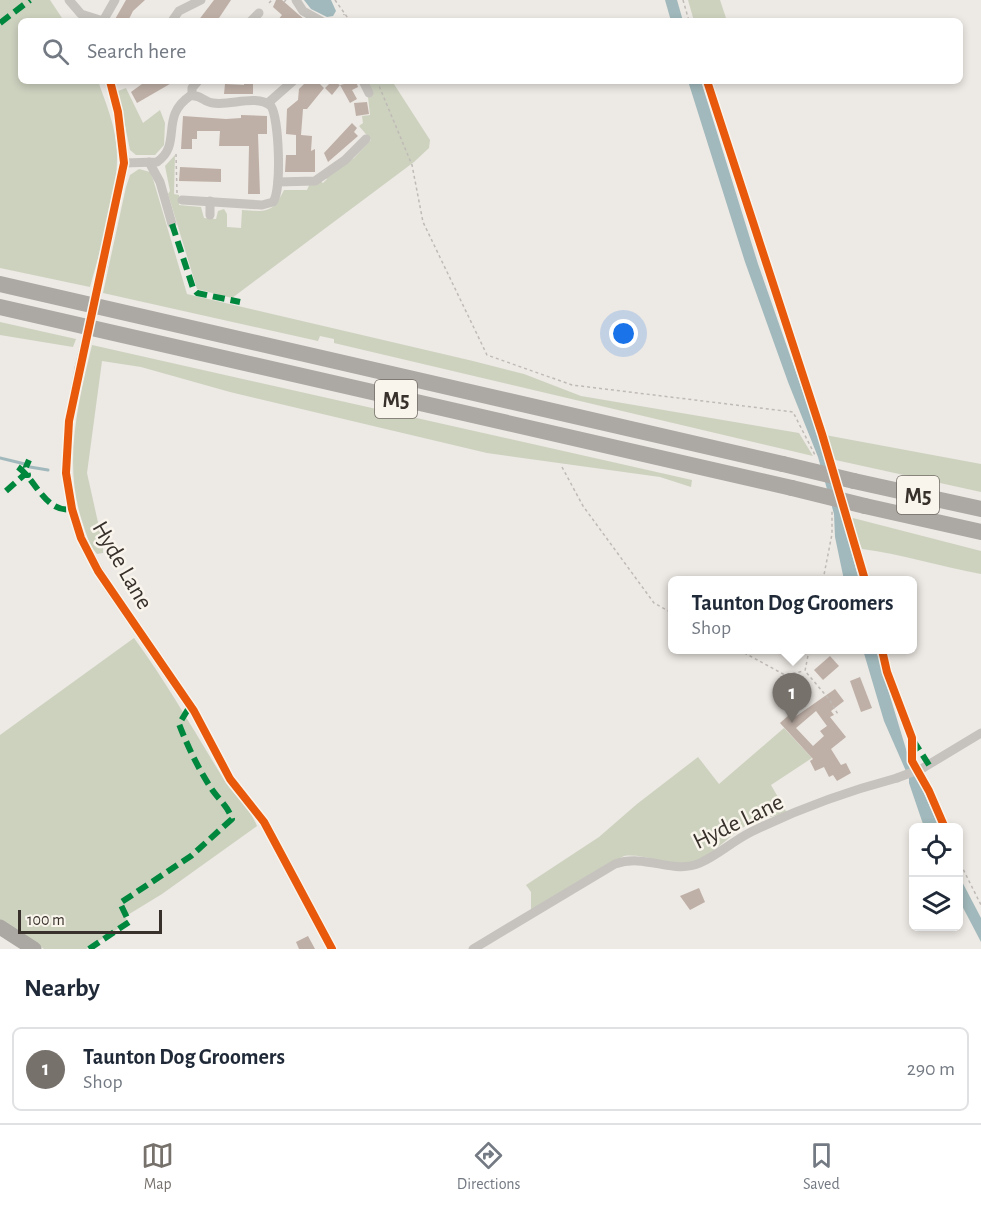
<!DOCTYPE html>
<html lang="en">
<head>
<meta charset="utf-8">
<style>
  :root { --surface:#fff; --page:#f2f2f3; --text:#1f2937; --muted:#747a83; --line:#e0e1e3; --accent:#77716c }
  body { margin:0; font-family:"Alegreya Sans",sans-serif; background:var(--page); color:var(--text) }
  .controls { position:absolute; right:18px; bottom:18px; display:grid; overflow:hidden; border-radius:9px; box-shadow:0 3px 9px #0003 }
  .controls button { width:54px; height:54px; display:grid; place-items:center; padding:0; border:0; border-bottom:2px solid var(--line); background:var(--surface); color:var(--text); font:30px sans-serif }
  .scale { position:absolute; left:18px; bottom:15px; width:144px; box-sizing:border-box; padding-left:6px; border:3px solid #37302b; border-top:0; font-size:16px; line-height:21px; white-space:nowrap; color:#37302b; -webkit-text-stroke:4px #f9f4ec; paint-order:stroke }
  .you { position:absolute; left:624px; top:334px; width:21px; height:21px; margin:-15px; border:4px solid #fff; border-radius:50%; background:#1a73e8; box-shadow:0 0 0 9px #1a73e833 }
  .badge { display:grid; place-items:center; width:39px; height:39px; border-radius:50%; background:var(--accent); color:#fff; font-size:20px; font-weight:700 }
  .pin { position:absolute; translate:-50% -50px; filter:drop-shadow(0 2px 3px #0008) }
  .pin::after { content:''; position:absolute; top:32px; width:21px; height:18px; background:inherit; clip-path:polygon(0 0,100% 0,50% 100%) }
  .popup { position:absolute; left:668px; top:576px; width:249px; height:78px; box-sizing:border-box; display:grid; place-content:center; border-radius:9px; background:var(--surface); filter:drop-shadow(0 2px 4px #0005); font-size:20px; white-space:nowrap; color:var(--muted) }
  .popup b { font-size:22px; color:var(--text) }
  .popup::after { content:''; position:absolute; left:50%; top:100%; margin-left:-12px; border:12px solid transparent; border-top-color:var(--surface) }
  .list { margin:0; padding:0; list-style:none }
  h2 { display:flex; justify-content:space-between; align-items:center; height:78px; margin:0; padding:0 24px; font-size:26px }
  h2 small { font-size:20px; font-weight:400; color:var(--muted) }
  .list li { display:grid; grid-template-columns:39px 1fr auto; gap:18px; align-items:center; box-sizing:border-box; height:84px; margin:0 12px 12px; padding:0 12px; border:2px solid var(--line); border-radius:9px }
  .list b { display:block; font-size:22px; white-space:nowrap }
  .list p { margin:0; font-size:20px; white-space:nowrap; color:var(--muted) }
  .list em { font-size:20px; font-style:normal; color:var(--muted) }
  .icon { flex:none; width:33px; height:33px; fill:none; stroke:currentColor; stroke-width:2; stroke-linecap:round; stroke-linejoin:round }
  .map { position:relative; flex:none; width:981px; height:949px; overflow:hidden }
  .search { position:absolute; background:var(--surface); box-shadow:0 3px 9px #0003; left:18px; right:18px; top:18px; height:66px; display:flex; align-items:center; gap:15px; box-sizing:border-box; padding:0 21px; border-radius:9px; color:var(--muted); font-size:22px }
  .sheet { height:174px; background:var(--surface) }
  nav { display:flex; justify-content:space-around; align-items:center; box-sizing:border-box; height:84px; border-top:2px solid var(--line); background:var(--surface); font-size:16px; color:var(--muted) }
  nav a { display:grid; justify-items:center; gap:3px }
  nav .on { color:var(--accent) }
  .map>svg:first-child { display:block }
  .green { fill:#cdd2bf }
  .water { fill:#a1b9bc }
  .lines { fill:none; stroke-linecap:round; stroke-linejoin:round }
  .stream { stroke:#a1b9bc; stroke-width:3 }
  .building { fill:#bfb0a7; fill-rule:evenodd }
  .path { stroke:#bfbab5; stroke-width:1.5; stroke-dasharray:3 3; stroke-linecap:butt }
  .minor { stroke:#c6c2bd; stroke-width:9 }
  .primary { stroke:#aba7a2; stroke-width:15 }
  .motorway { stroke:#aca8a3; stroke-width:16 }
  .minor-bridge { stroke:#c6c2bd; stroke-width:9 }
  .motorway-bridge { stroke:#aca8a3; stroke-width:16 }
  .quiet { stroke:#00873e; stroke-width:6; stroke-dasharray:12 6; stroke-linecap:butt }
  .cycleway-casing { stroke:#f9f4ec; stroke-width:11 }
  .cycleway { stroke:#e8590c; stroke-width:8 }
  .labels { text-anchor:middle; stroke-width:5; stroke-linejoin:round; paint-order:stroke }
  .shield { fill:#f9f4ec; stroke:#716b65; stroke-width:1.5 }
  .shield-label { font-size:22px; font-weight:bold; fill:#37302b }
  .street-label { font-size:24px; fill:#37302b; stroke:#f9f4ec }
</style>
</head>
<body>
<div class="map">
<svg width="981" height="949" viewBox="0 0 981 949">
  <rect width="100%" height="100%" fill="#ede9e4"/>
  <g class="green">
    <path d="M0,0H50L64,21H21V81H98C105,101 114,122 116,143C122,184 101,246 90,287L0,268Z"/>
    <polygon points="688,0 720,0 727,21 694,21"/>
    <path d="M367,81H392L430,140L429,148L414,162L232,298L197,289L168,194L170,191L165,166L175,155L174,194L179,195V205L201,207L204,218L216,219L218,211L224,209L227,214V227L241,228L242,210C267,212 273,213 284,190H307L310,183L320,181L323,183L327,179L324,176L354,158L371,140L359,126L363,123L362,116L370,115L368,97L373,94Z"/>
    <polygon points="126,88 143,123 160,110 165,123 164,145 155,155 136,155 130,150 118,91"/>
    <polygon points="139,169 150,172 153,179 187,294 473,361 524,374 581,396 799,433 813,456 334,343 334,339 320,336 318,341 103,293 126,187 130,175"/>
    <polygon points="0,322 76,339 73,347 0,335"/>
    <path d="M92,345L692,480L691,487L660,477L487,453L230,392L141,367L102,361L87,473L103,545V553L97,554C89,545 86,533 82,521C63,463 78,403 92,345Z"/>
    <polygon points="825,435 981,464 981,492 831,459"/>
    <path d="M849,517L981,551V574C941,567 902,554 862,549Z"/>
    <path d="M134,638C167,683 194,731 223,778C233,795 249,806 257,826L162,894L126,916L127,923L86,949H44L0,921V735Z"/>
    <path d="M784,728L812,758L771,785L787,813C776,816 762,818 751,823C730,833 716,854 693,862C671,869 647,853 624,856L531,910V892L526,885L599,837L637,804L698,757L719,784Z"/>
  </g>
  <g class="water">
    <polygon points="304,0 331,0 336,11 333,16 327,17 311,9"/>
    <polygon points="665,0 677,0 683,21 671,21"/>
    <polygon points="688,81 701,81 758,264 826,458 859,580 844,580 835,537 834,514 818,457 788,382 745,262"/>
    <polygon points="863,650 876,650 909,759 939,827 924,827 909,783 909,778 884,721"/>
    <polygon points="958,874 981,918 981,942 959,900"/>
  </g>
  <g class="lines">
    <g class="stream">
      <polyline points="0,458 25,464"/>
      <polyline points="30,467 48,470"/>
    </g>
  </g>
  <g class="building">
    <polygon points="126,0 145,0 133,11 128,21 114,21"/>
    <polygon points="214,0 231,0 217,21 198,21"/>
    <polygon points="276,0 282,0 306,21 277,21 282,15 273,7"/>
    <polygon points="146,81 175,81 137,103 131,92"/>
    <polygon points="244,81 253,81 253,94 224,94 225,84 244,85"/>
    <polygon points="307,81 317,81 324,88 307,109 303,109 301,135 312,136 311,151 315,149 315,172 285,172 286,155 296,155 296,135 286,134 287,109 298,100 299,89"/>
    <polygon points="332,81 340,85 356,81 358,87 352,90 357,99 350,103 340,85 332,95 325,88"/>
    <polygon points="367,102 369,114 356,116 354,103"/>
    <polygon points="241,115 267,116 267,134 258,134 260,194 248,194 249,146 219,146 220,131 197,131 197,139 192,139 192,149 181,149 183,116 226,119 241,118"/>
    <polygon points="352,123 357,128 354,132 358,136 328,162 324,153"/>
    <polygon points="180,167 221,169 221,182 179,181"/>
    <polygon points="830,656 839,666 823,680 814,670"/>
    <polygon points="860,677 872,708 861,712 850,681"/>
    <path d="M835,689L844,701L831,711L834,715L830,717L846,737L831,749L841,765L846,763L851,773L837,781L833,775L829,777L824,767L815,771L810,761L813,759L780,723L789,715L792,719ZM816,711L827,726L820,731L824,736L813,746L796,728Z"/>
    <polygon points="699,888 705,902 690,910 680,896"/>
    <polygon points="308,936 315,949 299,949 296,942"/>
  </g>
  <g class="lines">
    <g class="path">
      <polyline points="335,0 350,21"/>
      <polyline points="683,0 689,21"/>
      <polyline points="284,2 286,0"/>
      <polyline points="269,3 272,0"/>
      <polyline points="343,21 344,14"/>
      <polyline points="377,81 412,165 423,222 487,355 572,385 793,412 816,457"/>
      <polyline points="707,81 828,460"/>
      <polyline points="176,154 177,193"/>
      <polyline points="562,467 583,506 654,603 672,613"/>
      <polyline points="843,513 855,541 865,580"/>
      <polyline points="823,580 832,534 832,511"/>
      <polyline points="739,650 785,675 804,671"/>
      <polyline points="809,650 805,671 829,699 839,716"/>
      <path d="M882,650C891,689 911,722 912,763"/>
      <polyline points="921,780 929,791 945,828"/>
      <polyline points="958,859 981,905"/>
    </g>
    <g class="minor">
      <polyline points="69,0 81,14 103,21"/>
      <polyline points="296,0 303,11 321,21"/>
      <polyline points="103,21 115,0"/>
      <polyline points="172,21 179,11 201,0"/>
      <polyline points="251,21 259,13"/>
      <polyline points="363,81 369,93"/>
      <polyline points="192,95 192,88 198,81"/>
      <polyline points="268,103 293,81"/>
      <polyline points="149,162 160,182 172,224"/>
      <path d="M124,163L157,162C183,144 159,117 190,96C201,94 203,102 213,103C231,106 256,94 271,106C279,119 282,190 273,202L262,205L182,200"/>
      <polyline points="278,182 315,181 345,160 366,139"/>
      <polyline points="210,215 210,201"/>
      <polyline points="103,266 124,163 118,112 110,81"/>
      <polyline points="79,368 69,421 66,473 72,509 81,538 108,587 194,711 230,779 264,822 332,949"/>
      <polyline points="923,768 981,733"/>
      <path d="M473,949L615,864C646,853 673,875 700,863C718,855 733,841 751,832C796,810 848,791 897,778"/>
    </g>
    <polyline class="primary" points="0,927 34,949"/>
    <g class="motorway">
      <polyline points="0,284 783,464"/>
      <polyline points="0,307 792,488"/>
      <polyline points="854,481 981,509"/>
      <polyline points="865,506 981,532"/>
    </g>
    <g class="minor-bridge">
      <polyline points="79,368 103,266"/>
      <polyline points="897,778 923,768"/>
    </g>
    <g class="motorway-bridge">
      <polyline points="783,464 854,481"/>
      <polyline points="792,488 865,506"/>
    </g>
    <g class="quiet">
      <polyline points="0,23 30,0"/>
      <polyline points="172,224 193,288 197,293 240,302"/>
      <path d="M18,467C36,480 46,514 72,509"/>
      <polyline points="6,491 24,475 28,475 26,467 29,460"/>
      <polyline points="913,740 929,765"/>
      <path d="M89,949L129,922L120,903L191,856L232,819C228,806 218,799 211,788C198,768 187,745 179,724L190,706"/>
    </g>
    <defs>
      <g id="cycleway">
        <polyline points="110,81 118,112 124,163 69,421 66,473 72,509 81,538 98,571 194,711 230,779 264,822 332,949"/>
        <polyline points="707,81 822,434 865,580"/>
        <polyline points="882,650 887,672 912,738 912,761 929,791 945,828"/>
      </g>
    </defs>
    <use href="#cycleway" class="cycleway-casing"/>
    <use href="#cycleway" class="cycleway"/>
  </g>
  <g class="labels">
    <g class="shield">
      <rect x="375" y="380" width="42" height="38" rx="4.5"/>
      <rect x="897" y="476" width="42" height="38" rx="4.5"/>
    </g>
    <g class="shield-label">
      <text x="396" y="407">M5</text>
      <text x="918" y="503">M5</text>
    </g>
    <g class="street-label">
      <text transform="translate(123 565) rotate(60)" y="8">Hyde Lane</text>
      <text transform="translate(738 821) rotate(-26)" y="8">Hyde Lane</text>
    </g>
  </g>
</svg>
<div class="controls">
<button><svg class="icon" aria-label="locate" viewBox="0 0 24 24"><circle cx="12" cy="12" r="6"/><path d="M12 2v4M12 18v4M2 12h4M18 12h4"/></svg></button>
<button><svg class="icon" aria-label="layers" viewBox="0 0 24 24"><path d="M12 4l9 5-9 5-9-5zM3 14l9 5 9-5"/></svg></button>
</div>
<div class="scale">100 m</div>
<div class="you"></div>
<div class="pin badge" style="left:792px;top:723px">1</div>
<div class="popup"><b>Taunton Dog Groomers</b>Shop</div>
<div class="search"><svg class="icon" aria-label="search" viewBox="0 0 24 24"><circle cx="10" cy="10" r="6"/><path d="M15 15l6 6"/></svg>Search here</div>
</div>
<section class="sheet">
<h2>Nearby<small></small></h2>
<ul class="list">
<li><span class="badge">1</span><div><b>Taunton Dog Groomers</b><p>Shop</p></div><em>290 m</em></li>
</ul>
</section>
<nav>
<a class="on"><svg class="icon" aria-label="map" viewBox="0 0 24 24"><path d="M3 6l6-2 6 2 6-2v14l-6 2-6-2-6 2zM9 4v14M15 6v14"/></svg>Map</a>
<a><svg class="icon" aria-label="directions" viewBox="0 0 24 24"><path d="M12 3l9 9-9 9-9-9zM9 14v-3h6M13 9l2 2-2 2"/></svg>Directions</a>
<a><svg class="icon" aria-label="saved" viewBox="0 0 24 24"><path d="M7 4h10v16l-5-4-5 4z"/></svg>Saved</a>
</nav>
</body>
</html>
